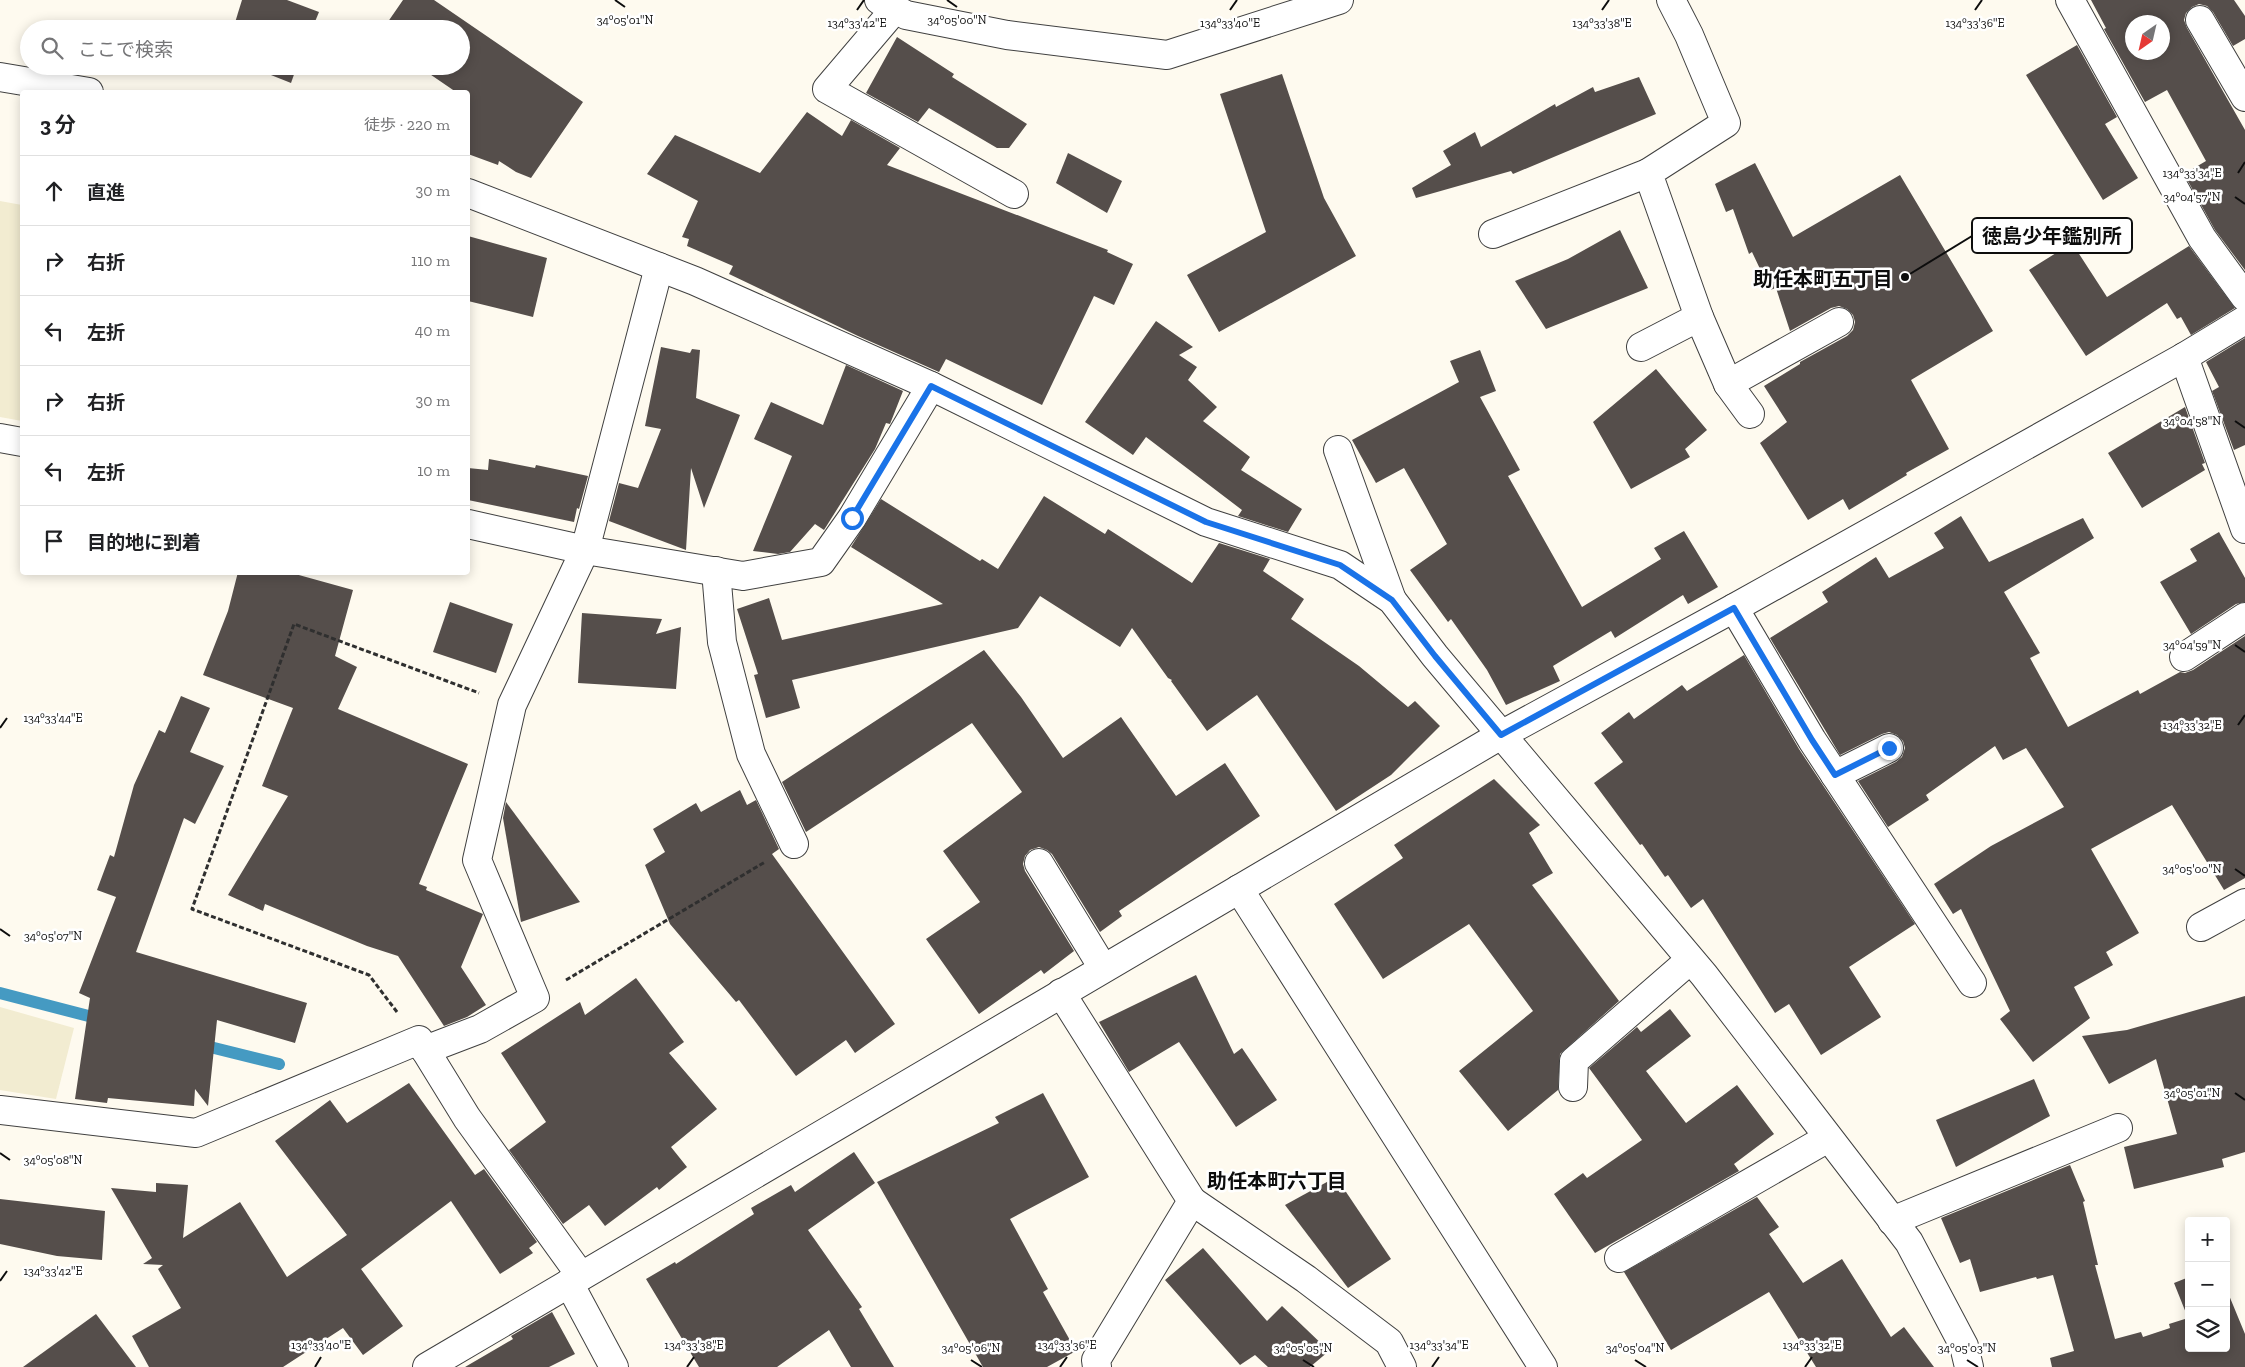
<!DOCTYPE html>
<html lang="ja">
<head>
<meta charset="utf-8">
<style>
  :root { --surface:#fff; --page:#f2f2f2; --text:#202124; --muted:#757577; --line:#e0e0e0 }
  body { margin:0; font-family:"Zilla Slab","Noto Sans JP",serif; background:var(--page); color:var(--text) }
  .controls { position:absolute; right:15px; bottom:15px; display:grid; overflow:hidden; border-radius:5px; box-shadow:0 2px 12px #0003 }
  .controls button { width:45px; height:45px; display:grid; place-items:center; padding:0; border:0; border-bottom:1px solid var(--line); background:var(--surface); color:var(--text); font:25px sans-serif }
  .compass { position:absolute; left:2125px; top:15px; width:45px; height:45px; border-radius:50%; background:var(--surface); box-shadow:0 2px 12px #0003; rotate:214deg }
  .stop { position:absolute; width:15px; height:15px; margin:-11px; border:4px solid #1a73e8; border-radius:50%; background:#fff }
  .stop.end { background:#1a73e8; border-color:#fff; box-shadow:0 1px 5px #0008 }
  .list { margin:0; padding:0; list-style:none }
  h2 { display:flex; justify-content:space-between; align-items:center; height:65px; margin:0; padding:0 20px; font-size:21px }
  h2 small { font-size:16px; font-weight:400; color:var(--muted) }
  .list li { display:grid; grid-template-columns:32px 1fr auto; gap:15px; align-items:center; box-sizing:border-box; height:70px; padding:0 20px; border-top:1px solid var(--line) }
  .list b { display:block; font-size:19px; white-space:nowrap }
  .list em { font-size:16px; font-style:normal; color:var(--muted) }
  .icon { flex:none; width:28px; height:28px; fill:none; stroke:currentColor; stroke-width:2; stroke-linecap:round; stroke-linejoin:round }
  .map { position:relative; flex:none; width:2245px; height:1367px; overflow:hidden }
  .search { position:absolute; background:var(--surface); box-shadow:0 2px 12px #0003; left:20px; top:20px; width:450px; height:55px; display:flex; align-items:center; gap:12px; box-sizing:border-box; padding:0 18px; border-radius:28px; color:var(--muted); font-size:19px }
  .panel { position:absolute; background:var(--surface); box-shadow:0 2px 12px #0003; left:20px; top:90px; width:450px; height:485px; border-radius:5px }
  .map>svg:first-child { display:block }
  .farmland { fill:#f2ecd1 }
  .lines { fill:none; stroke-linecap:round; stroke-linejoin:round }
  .stream { stroke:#459ac2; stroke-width:12 }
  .building { fill:#554e4b; fill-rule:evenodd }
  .minor-casing { stroke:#404040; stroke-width:30 }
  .path { stroke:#2f2f2f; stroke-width:3; stroke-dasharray:5 2.5; stroke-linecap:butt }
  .minor { stroke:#fff; stroke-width:28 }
  .route { stroke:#1a73e8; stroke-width:6 }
  .ticks { fill:none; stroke:#0d0d0d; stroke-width:2 }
  .labels { text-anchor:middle; stroke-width:5; stroke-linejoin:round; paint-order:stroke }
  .neighbourhood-label { font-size:20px; font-weight:bold; fill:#0d0d0d; stroke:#fff }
  .ticks-label { font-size:12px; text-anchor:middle; fill:#0d0d0d; stroke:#fff; stroke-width:5; stroke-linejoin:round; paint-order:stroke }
  .leader { fill:none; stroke:#0d0d0d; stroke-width:2 }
  .callout-dot { fill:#0d0d0d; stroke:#fff; stroke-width:2 }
  .callout { fill:#fff; stroke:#0d0d0d; stroke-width:2 }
  .callout-label { font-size:20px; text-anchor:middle; font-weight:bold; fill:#0d0d0d }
</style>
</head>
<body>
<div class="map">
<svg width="2245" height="1367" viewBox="0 0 2245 1367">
  <rect width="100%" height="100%" fill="#fefaef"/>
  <g class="farmland">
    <polygon points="0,201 22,205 22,421 0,417"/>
    <polygon points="0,1007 74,1028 56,1099 0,1090"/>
  </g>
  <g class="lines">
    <g class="stream">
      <polyline points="0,993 104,1020"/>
      <polyline points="198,1044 279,1064"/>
    </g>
  </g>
  <g class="building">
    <polygon points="242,0 287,0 319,12 312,29 233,29"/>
    <polygon points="403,0 434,0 583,102 531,178 516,172 499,161 498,165 468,154 468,92 456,92 418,66 461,66 461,29 383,29"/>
    <path d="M2091,0H2234L2245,16V39L2233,46L2213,12L2207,6L2199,4L2192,7L2186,13L2184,20L2187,28L2245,130V270L2215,230L2184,174L2206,161L2167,90L2145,102L2104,29L2106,28ZM2132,22H2162V52H2132Z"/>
    <polygon points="897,37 954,74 952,77 1027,124 1009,148 997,148 929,108 918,122 866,93"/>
    <polygon points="2077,45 2117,117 2105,124 2138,178 2103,200 2026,75"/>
    <polygon points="248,66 297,66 291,83"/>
    <polygon points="1282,74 1324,198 1356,256 1219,332 1187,275 1266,232 1220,94"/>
    <polygon points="1639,77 1656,114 1513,174 1511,171 1416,198 1412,188 1451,165 1443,151 1475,132 1481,147 1555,104 1556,107 1593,87 1595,92"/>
    <polygon points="807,112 842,136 851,120 900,148 887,165 1108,250 1107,252 1133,264 1114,305 1094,296 1042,405 946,359 939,372 858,336 729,274 733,266 687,246 689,239 682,237 698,201 647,174 675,135 760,173"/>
    <polygon points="1068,153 1122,181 1107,213 1056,183"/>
    <polygon points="1755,163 1793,237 1900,175 1993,331 1911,380 1949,449 1906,473 1907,475 1849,510 1843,499 1808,520 1760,443 1787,422 1764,386 1800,364 1800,362 1847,336 1853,330 1855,322 1853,315 1847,309 1839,306 1831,308 1790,331 1776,288 1770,290 1752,252 1749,254 1733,209 1726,212 1715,184"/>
    <polygon points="1620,230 1648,288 1546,329 1515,281 1568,259"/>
    <polygon points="468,236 547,258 533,317 468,301"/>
    <polygon points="2072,243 2107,297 2189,246 2235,308 2191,335 2181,317 2177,319 2167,303 2086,356 2029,270"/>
    <polygon points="1156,321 1193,347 1179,355 1197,367 1188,380 1217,407 1203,421 1250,457 1241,470 1302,509 1288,532 1238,516 1242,510 1146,437 1133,455 1085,422"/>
    <polygon points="2245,338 2245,445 2234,450 2212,391 2219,387 2206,362"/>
    <polygon points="661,347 690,353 692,349 700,350 696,398 740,415 704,508 691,468 686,550 609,521 619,483 638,488 661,429 645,426"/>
    <polygon points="1480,350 1496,391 1480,397 1520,470 1508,476 1582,607 1661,559 1654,548 1684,531 1718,587 1688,604 1683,595 1615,638 1611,631 1553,666 1560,681 1506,705 1487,670 1451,619 1448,622 1410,570 1447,544 1404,468 1376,483 1352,440 1459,382 1450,361"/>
    <polygon points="846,365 903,391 890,424 886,423 875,449 824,530 815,524 790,552 778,554 753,551 792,456 754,439 771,402 823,425"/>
    <polygon points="1656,369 1707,430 1685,449 1690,457 1631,489 1593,422"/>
    <polygon points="2185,407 2205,463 2202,464 2205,470 2142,508 2108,453"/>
    <polygon points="489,459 535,468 536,465 588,476 579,509 577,508 574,522 468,500 468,468 488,470"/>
    <polygon points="1044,496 1105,534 1108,529 1192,583 1219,543 1270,559 1263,571 1304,599 1291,619 1359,666 1408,707 1415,701 1440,726 1391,775 1336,811 1257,695 1207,731 1171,681 1172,680 1168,678 1132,628 1120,647 1040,596 1018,628 792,680 800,708 766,718 754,675 758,674 737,609 769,598 782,640 943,604 851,547 881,499 980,561 982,559 998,569"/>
    <polygon points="1961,516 1989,562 2083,518 2094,538 2004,592 2040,653 2030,658 2068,727 2138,690 2140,694 2180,672 2185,673 2193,670 2245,636 2245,878 2224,890 2172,805 2091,849 2139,933 2106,952 2113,965 2074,987 2090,1018 2033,1062 2000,1019 2010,1011 1961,909 1953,914 1934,884 1991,846 2064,807 2026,748 2003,760 1995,746 1926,795 1929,800 1888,827 1858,781 1896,762 1902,757 1905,748 1903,741 1897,735 1889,732 1882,734 1840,755 1770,638 1828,602 1822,592 1876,557 1889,578 1944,548 1934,533"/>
    <polygon points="2219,532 2245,578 2245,602 2236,604 2191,634 2160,582 2197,561 2190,549"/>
    <polygon points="238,572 288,572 353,590 335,656 357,667 338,709 468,764 419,884 427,887 426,890 483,914 461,967 486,1005 467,1017 444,1026 398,956 367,946 265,904 263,911 228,895 288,796 262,786 293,708 203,675 228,611"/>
    <polygon points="450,602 513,624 496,673 433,652"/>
    <polygon points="582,613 662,619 656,634 681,627 676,689 578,683"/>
    <polygon points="984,650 1021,697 1063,758 1121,717 1176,796 1225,763 1260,816 1119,911 1122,916 1100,932 1052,854 1047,850 1039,847 1030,850 1025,856 1023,864 1025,871 1074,951 1044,974 1041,970 979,1014 926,939 980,902 943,851 1022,792 972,723 806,832 782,782"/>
    <polygon points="1744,655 1799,749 1915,924 1849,967 1881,1017 1821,1055 1789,1004 1775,1013 1703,899 1691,908 1668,875 1665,877 1642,844 1640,845 1594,783 1623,762 1601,733 1629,712 1634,719 1682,685 1687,691"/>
    <polygon points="181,696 210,708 190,752 224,766 195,824 184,818 136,952 307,1003 295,1043 217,1020 208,1106 195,1089 194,1106 108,1098 107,1103 75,1099 90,998 79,993 116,897 97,890 110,855 114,857 134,785 159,730 165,733"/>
    <polygon points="1494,779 1540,825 1529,833 1553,873 1532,885 1619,1001 1560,1054 1558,1090 1508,1131 1459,1071 1533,1011 1469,924 1383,979 1334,904 1403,858 1394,845"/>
    <polygon points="740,790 747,805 756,800 779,849 772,854 895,1024 855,1053 846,1040 796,1076 739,1000 736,1002 670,924 645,865 665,852 653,829 696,803 701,812"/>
    <polygon points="506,802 580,902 521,922 503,818"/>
    <polygon points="1196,975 1234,1054 1242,1048 1277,1100 1236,1127 1179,1042 1129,1072 1099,1022"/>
    <polygon points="636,978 684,1042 669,1053 717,1109 671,1147 687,1167 659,1190 657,1187 605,1226 589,1205 563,1224 509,1150 546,1122 501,1053 580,1002 585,1015"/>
    <polygon points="2245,996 2245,1152 2222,1159 2224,1167 2134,1189 2124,1147 2177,1134 2156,1059 2109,1084 2082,1036 2127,1030"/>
    <polygon points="1670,1009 1691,1036 1646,1071 1686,1123 1737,1085 1774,1134 1734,1164 1739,1171 1595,1253 1554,1194 1583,1173 1587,1178 1642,1140 1589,1068 1637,1027 1641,1032"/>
    <polygon points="2034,1079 2050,1116 1956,1167 1936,1120"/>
    <polygon points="409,1083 475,1175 484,1169 537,1242 529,1248 533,1253 500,1274 451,1201 361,1269 403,1326 363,1355 343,1328 283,1367 149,1367 132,1336 181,1308 158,1269 163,1265 143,1264 152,1258 111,1188 156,1192 156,1183 188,1185 183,1238 240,1202 287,1277 347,1235 275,1141 330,1100 347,1123"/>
    <polygon points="1043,1093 1089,1177 1010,1219 1048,1289 1043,1292 1076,1351 1047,1367 983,1367 877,1182 999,1123 995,1117"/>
    <polygon points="854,1152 875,1183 808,1230 862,1307 859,1309 894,1367 851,1367 829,1330 777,1367 699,1367 646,1279 675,1262 676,1264 754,1214 751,1208 791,1185 795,1192"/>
    <polygon points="2070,1165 2085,1201 2083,1202 2098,1265 2095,1265 2115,1339 2141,1332 2143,1337 2170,1328 2169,1324 2188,1318 2174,1283 2189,1277 2189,1348 2226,1348 2226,1288 2245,1334 2245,1367 2052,1367 2050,1358 2074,1351 2053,1275 2037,1279 2036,1277 1980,1292 1970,1259 1960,1263 1941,1218"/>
    <polygon points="1336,1177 1391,1259 1348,1288 1285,1205"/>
    <polygon points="1757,1197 1779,1227 1769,1234 1803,1283 1842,1259 1891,1337 1904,1327 1934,1367 1816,1367 1769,1292 1671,1350 1624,1272"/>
    <polygon points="0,1199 105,1211 102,1260 57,1256 0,1244"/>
    <polygon points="1203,1248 1267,1321 1282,1306 1329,1351 1310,1367 1268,1367 1255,1355 1240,1365 1165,1280"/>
    <polygon points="552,1312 575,1354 549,1367 465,1367 513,1339 511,1336"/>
    <polygon points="96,1314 136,1367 23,1367"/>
  </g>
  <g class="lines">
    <defs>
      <g id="minor">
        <polyline points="879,0 906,15 1007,35 1167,55 1339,0"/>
        <polyline points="2070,0 2202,238 2245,297"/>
        <polyline points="895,9 827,89 1014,194"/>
        <polyline points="2200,20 2245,97"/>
        <polyline points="0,77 89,92"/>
        <polyline points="468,193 695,281 931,386 1206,522 1340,565 1392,600 1435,656 1704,975 1909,1242 1964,1346 1969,1367"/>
        <polyline points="1493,234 1648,173"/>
        <polyline points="1699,317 1728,384 1750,414"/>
        <polyline points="1641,347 1699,317 1648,173 1726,123 1689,35 1671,0"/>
        <polyline points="2184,357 2245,529"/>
        <polyline points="1728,384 1839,322"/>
        <polyline points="0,438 22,442"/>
        <polyline points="1338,450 1392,600"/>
        <polyline points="468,524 585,550 743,576 821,562 852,518 931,386"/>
        <polyline points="716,571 722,642 751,754 794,844"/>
        <polyline points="1734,608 1812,740 1972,983"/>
        <polyline points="2184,657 2245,617"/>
        <polyline points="1835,775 1889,748"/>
        <polyline points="1039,863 1103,968"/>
        <polyline points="1239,889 1543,1367"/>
        <polyline points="2201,927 2245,903"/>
        <polyline points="1061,993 1192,1201 1096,1360 1097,1367"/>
        <polyline points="425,1050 480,1029 535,998 477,860 512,705 585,550 659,267"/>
        <polyline points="1573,1087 1574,1061 1690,960"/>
        <polyline points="0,1110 196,1133 419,1040 467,1118 581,1276"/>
        <polyline points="1192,1201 1306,1279 1389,1342 1402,1367"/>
        <polyline points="1892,1221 2118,1128"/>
        <polyline points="1619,1258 1828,1138"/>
        <polyline points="569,1283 614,1367"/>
        <polyline points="427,1367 1501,735 1734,608 2184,357 2245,320"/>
      </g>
    </defs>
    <use href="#minor" class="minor-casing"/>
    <g class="path">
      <polyline points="566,980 765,862"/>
      <polyline points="397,1012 369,975 192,909 294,624 479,693"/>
    </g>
    <use href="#minor" class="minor"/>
  </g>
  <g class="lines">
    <polyline class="route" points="852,518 931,386 1206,522 1340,565 1392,600 1435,656 1501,735 1734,608 1812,740 1835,775 1889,748"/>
  </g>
  <path class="ticks" d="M615,0L625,7M947,0L957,7M857,10L864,0M1230,10L1237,0M1602,10L1609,0M1975,10L1982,0M2238,173L2245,162M2235,197L2245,204M2235,421L2245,428M2235,645L2245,652M2238,725L2245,715M0,728L7,718M2235,869L2245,876M0,929L10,936M2235,1093L2245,1100M0,1153L10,1160M0,1281L7,1271M971,1360L982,1367M1303,1360L1314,1367M1635,1360L1646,1367M1967,1360L1978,1367M315,1367L321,1357M687,1367L694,1357M1060,1367L1067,1357M1432,1367L1439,1357M1805,1367L1812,1357"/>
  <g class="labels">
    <g class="neighbourhood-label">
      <text x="1823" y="286">助任本町五丁目</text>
      <text x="1277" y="1188">助任本町六丁目</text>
    </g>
  </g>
  <g class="ticks-label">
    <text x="957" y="24">34°05'00"N</text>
    <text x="625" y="24">34°05'01"N</text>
    <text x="857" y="27">134°33'42"E</text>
    <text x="1230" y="27">134°33'40"E</text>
    <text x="1602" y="27">134°33'38"E</text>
    <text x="1975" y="27">134°33'36"E</text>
    <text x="2192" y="177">134°33'34"E</text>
    <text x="2192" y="201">34°04'57"N</text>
    <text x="2192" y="425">34°04'58"N</text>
    <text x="2192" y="649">34°04'59"N</text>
    <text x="53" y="722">134°33'44"E</text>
    <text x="2192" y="729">134°33'32"E</text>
    <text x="2192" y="873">34°05'00"N</text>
    <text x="53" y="940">34°05'07"N</text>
    <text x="2192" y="1097">34°05'01"N</text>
    <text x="53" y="1164">34°05'08"N</text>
    <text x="53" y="1275">134°33'42"E</text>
    <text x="321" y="1349">134°33'40"E</text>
    <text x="694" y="1349">134°33'38"E</text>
    <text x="1067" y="1349">134°33'36"E</text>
    <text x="1439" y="1349">134°33'34"E</text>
    <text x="1812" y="1349">134°33'32"E</text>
    <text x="971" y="1352">34°05'06"N</text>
    <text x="1303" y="1352">34°05'05"N</text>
    <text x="1635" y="1352">34°05'04"N</text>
    <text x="1967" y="1352">34°05'03"N</text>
  </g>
  <path class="leader" d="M1905 277L1972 236"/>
  <circle class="callout-dot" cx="1905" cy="277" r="5"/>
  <rect class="callout" x="1972" y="218" width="160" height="35" rx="5"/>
  <g class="callout-label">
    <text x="2052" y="243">徳島少年鑑別所</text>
  </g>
</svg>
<div class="controls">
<button>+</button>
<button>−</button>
<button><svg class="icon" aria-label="layers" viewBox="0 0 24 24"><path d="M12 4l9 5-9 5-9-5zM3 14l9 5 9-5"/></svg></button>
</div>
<svg class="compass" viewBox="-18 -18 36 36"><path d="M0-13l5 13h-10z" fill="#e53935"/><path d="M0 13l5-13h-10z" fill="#757577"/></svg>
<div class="stop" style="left:852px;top:518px"></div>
<div class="stop end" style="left:1889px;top:748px"></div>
<div class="search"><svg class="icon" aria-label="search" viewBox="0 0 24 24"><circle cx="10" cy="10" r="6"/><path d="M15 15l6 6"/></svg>ここで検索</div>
<section class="panel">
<h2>3 分<small>徒歩 · 220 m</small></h2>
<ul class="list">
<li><svg class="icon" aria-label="ahead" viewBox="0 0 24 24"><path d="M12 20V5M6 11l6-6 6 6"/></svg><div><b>直進</b></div><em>30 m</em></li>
<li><svg class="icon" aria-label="right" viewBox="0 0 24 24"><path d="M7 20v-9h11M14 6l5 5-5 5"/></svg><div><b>右折</b></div><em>110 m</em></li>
<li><svg class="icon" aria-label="left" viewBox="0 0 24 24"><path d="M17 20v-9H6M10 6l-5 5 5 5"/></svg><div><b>左折</b></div><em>40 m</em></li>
<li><svg class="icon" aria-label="right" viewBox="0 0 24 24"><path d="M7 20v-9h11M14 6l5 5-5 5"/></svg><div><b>右折</b></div><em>30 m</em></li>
<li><svg class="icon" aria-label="left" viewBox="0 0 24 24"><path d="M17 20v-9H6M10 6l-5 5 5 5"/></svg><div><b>左折</b></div><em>10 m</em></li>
<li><svg class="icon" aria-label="arrive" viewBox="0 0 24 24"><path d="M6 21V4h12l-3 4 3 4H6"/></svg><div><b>目的地に到着</b></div></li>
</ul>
</section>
</div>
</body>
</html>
